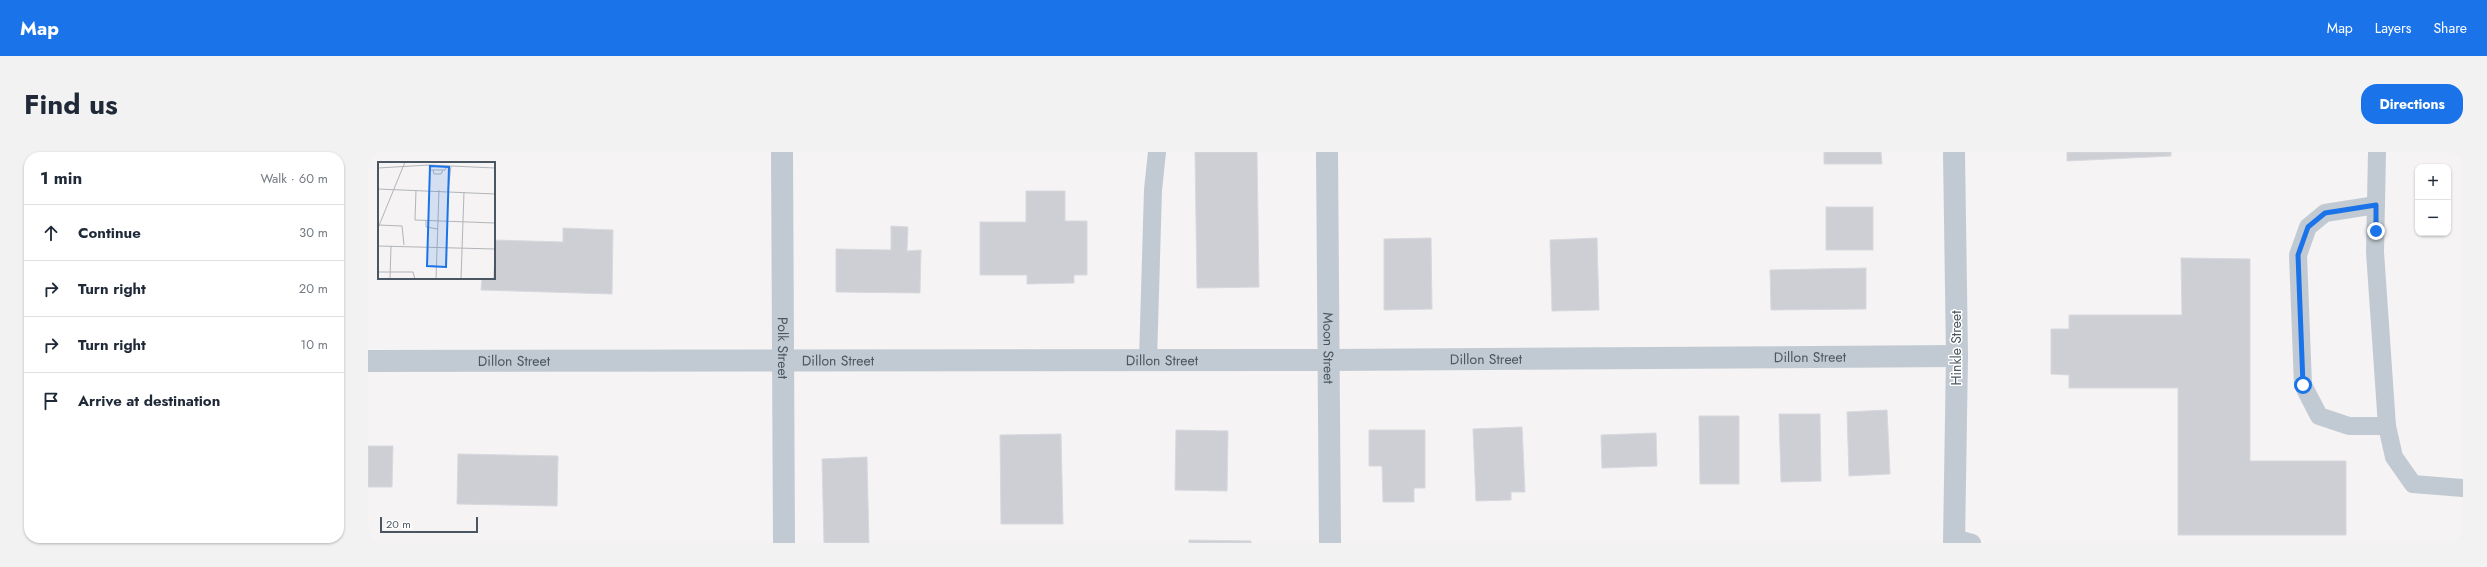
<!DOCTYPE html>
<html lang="en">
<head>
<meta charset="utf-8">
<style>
  :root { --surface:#fff; --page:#f2f2f3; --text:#1f2937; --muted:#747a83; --line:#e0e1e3; --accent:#1a73e8 }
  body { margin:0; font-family:Jost,sans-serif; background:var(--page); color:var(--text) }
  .controls { position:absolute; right:12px; top:12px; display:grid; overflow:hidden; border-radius:8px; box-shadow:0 1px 3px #0004 }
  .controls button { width:36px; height:36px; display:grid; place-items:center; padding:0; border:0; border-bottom:1px solid var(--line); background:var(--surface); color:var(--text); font:20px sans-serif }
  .scale { position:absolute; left:12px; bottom:10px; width:98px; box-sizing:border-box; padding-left:4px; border:2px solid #4a5661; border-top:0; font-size:11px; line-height:14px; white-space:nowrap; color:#4a5661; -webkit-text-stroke:3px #fff; paint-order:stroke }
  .stop { position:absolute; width:12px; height:12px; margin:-9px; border:3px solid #1a73e8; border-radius:50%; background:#fff }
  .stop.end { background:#1a73e8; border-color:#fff; box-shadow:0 1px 4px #0008 }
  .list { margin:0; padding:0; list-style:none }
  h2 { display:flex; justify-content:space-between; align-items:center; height:52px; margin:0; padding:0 16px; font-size:17px }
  h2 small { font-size:13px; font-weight:400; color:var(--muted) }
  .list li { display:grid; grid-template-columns:26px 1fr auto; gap:12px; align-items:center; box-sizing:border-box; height:56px; padding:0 16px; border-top:1px solid var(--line) }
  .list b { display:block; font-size:15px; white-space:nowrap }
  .list em { font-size:13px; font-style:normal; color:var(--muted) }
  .icon { flex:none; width:22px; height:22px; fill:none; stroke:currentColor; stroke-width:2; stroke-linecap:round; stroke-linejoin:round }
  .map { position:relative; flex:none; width:2095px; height:391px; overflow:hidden; border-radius:16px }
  header { display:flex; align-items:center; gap:24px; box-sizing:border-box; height:56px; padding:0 20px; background:var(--accent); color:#fff }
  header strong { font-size:19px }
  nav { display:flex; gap:22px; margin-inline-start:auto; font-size:14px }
  .intro { display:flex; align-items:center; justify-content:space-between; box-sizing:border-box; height:96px; padding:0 24px }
  h1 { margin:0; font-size:28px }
  .button { padding:10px 18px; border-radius:16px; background:var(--accent); color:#fff; font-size:14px; font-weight:700 }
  main { display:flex; gap:24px; padding:0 24px }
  aside { flex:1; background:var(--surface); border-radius:16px; box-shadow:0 1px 3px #0004 }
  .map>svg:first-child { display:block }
  .building { fill:#cdcfd5; stroke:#d7d9de }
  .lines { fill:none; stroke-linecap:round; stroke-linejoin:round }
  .service { stroke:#c1cad2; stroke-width:18 }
  .minor { stroke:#c1cad2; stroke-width:22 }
  .route { stroke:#1a73e8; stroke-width:5 }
  .labels { text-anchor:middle; stroke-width:3; stroke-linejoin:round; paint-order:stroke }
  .street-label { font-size:14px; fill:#4a5661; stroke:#fff }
  .inset-road { fill:none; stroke:#b1b4b9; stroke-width:1 }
  .view { fill:#1a73e8; fill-opacity:0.15; stroke:#1a73e8; stroke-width:2 }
  .inset-edge { fill:none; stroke:#4a5661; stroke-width:2 }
</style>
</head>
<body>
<header>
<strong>Map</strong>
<nav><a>Map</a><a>Layers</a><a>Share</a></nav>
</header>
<div class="intro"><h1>Find us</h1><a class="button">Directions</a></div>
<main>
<aside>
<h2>1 min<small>Walk · 60 m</small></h2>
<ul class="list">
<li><svg class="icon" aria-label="ahead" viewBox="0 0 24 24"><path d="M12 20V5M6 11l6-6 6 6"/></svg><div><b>Continue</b></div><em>30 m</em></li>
<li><svg class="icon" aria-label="right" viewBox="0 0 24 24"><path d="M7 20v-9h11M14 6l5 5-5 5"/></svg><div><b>Turn right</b></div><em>20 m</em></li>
<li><svg class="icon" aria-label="right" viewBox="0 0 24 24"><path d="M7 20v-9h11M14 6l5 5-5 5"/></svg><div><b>Turn right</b></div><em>10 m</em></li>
<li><svg class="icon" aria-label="arrive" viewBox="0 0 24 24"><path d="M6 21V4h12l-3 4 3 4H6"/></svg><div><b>Arrive at destination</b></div></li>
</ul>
</aside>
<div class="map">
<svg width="2095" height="391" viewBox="0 0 2095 391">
  <rect width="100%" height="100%" fill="#f5f3f3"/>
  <g class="building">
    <polygon points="827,0 889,0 891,135 829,136"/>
    <polygon points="1456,0 1513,0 1514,12 1456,12"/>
    <polygon points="1699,0 1803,0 1803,4 1699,9"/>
    <polygon points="658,39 697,39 697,69 719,69 719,123 706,123 706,131 659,132 659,123 612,123 612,70 658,70"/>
    <rect x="1458" y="55" width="47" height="43"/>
    <polygon points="523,74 540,75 539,99 553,98 552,141 468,140 468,97 523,98"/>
    <polygon points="195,76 245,78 244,142 113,138 114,126 126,126 126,88 195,90"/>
    <polygon points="1063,86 1064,157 1016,158 1016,87"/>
    <polygon points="1229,86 1231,158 1184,159 1182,88"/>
    <polygon points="1813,106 1882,107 1882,309 1978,309 1978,383 1810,383 1810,236 1701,236 1701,223 1683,222 1683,177 1701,177 1701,163 1814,163"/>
    <polygon points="1498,116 1498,157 1403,158 1402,118"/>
    <polygon points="1519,258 1522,322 1481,324 1479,260"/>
    <polygon points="1411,262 1452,262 1453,329 1413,330"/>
    <polygon points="1331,264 1371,264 1371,332 1332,332"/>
    <polygon points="1154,275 1157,340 1143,340 1143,348 1108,349 1105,277"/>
    <polygon points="808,278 860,279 859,339 807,338"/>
    <polygon points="1001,278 1057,278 1057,336 1046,336 1046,350 1015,350 1014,314 1001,314"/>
    <polygon points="1288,281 1289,314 1234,316 1233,283"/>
    <polygon points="693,282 695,372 633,372 632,283"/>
    <polygon points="0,294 25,294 24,335 0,335"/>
    <polygon points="90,302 190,304 189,354 89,352"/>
    <polygon points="499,305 501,391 456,391 454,307"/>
    <polygon points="821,388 883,389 883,391 821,391"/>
  </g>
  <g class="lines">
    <g class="service">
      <polyline points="2009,0 2007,100 2019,274 2026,305 2045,332 2095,336"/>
      <polyline points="2008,53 1957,61 1940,75 1930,103 1935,233 1951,264 1981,274 2019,274"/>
      <polyline points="780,208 785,38 789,0"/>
      <polyline points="1586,386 1604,391"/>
    </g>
    <g class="minor">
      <path id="s1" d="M414,0L416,391"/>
      <path id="s2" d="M959,0L962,391"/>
      <path id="s3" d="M0,209L961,208L1589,204"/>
      <polyline points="1586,391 1589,204 1586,0"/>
    </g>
  </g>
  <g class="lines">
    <polyline class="route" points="1935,233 1930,103 1940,75 1957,61 2008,53 2008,79"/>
  </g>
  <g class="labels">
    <g class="street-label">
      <text dy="5" stroke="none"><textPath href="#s2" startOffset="196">Moon Street</textPath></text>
      <text dy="5" stroke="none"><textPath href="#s1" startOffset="196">Polk Street</textPath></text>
      <text transform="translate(1588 196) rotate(-90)" y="5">Hinkle Street</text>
      <text dy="5" stroke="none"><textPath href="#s3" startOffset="1442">Dillon Street</textPath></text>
      <text dy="5" stroke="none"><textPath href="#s3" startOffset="1118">Dillon Street</textPath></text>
      <text dy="5" stroke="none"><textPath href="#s3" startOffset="146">Dillon Street</textPath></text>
      <text dy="5" stroke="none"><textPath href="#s3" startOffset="470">Dillon Street</textPath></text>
      <text dy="5" stroke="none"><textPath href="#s3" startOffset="794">Dillon Street</textPath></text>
    </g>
  </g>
  <g transform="translate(10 10)">
    <rect width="117" height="117" fill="#f5f3f3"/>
    <path class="inset-road" d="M51,3L52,8H67L69,4M0,6L51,3L117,6M55,8L56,12H63L65,8M0,27L117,32M38,28L37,58L117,61M70,29L73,4M48,58V65L60,67M0,63L24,64L26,83M0,66L27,0M0,84L117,87M0,110H35L37,117M12,117L13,84M58,117L61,28M83,117L86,30M116,117L117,87"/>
    <path class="view" d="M52,4L71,5L68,105L49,104Z"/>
    <rect width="117" height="117" class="inset-edge"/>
  </g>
</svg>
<div class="controls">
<button>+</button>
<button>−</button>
</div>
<div class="scale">20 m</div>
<div class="stop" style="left:1935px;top:233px"></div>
<div class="stop end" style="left:2008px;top:79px"></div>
</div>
</main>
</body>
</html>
